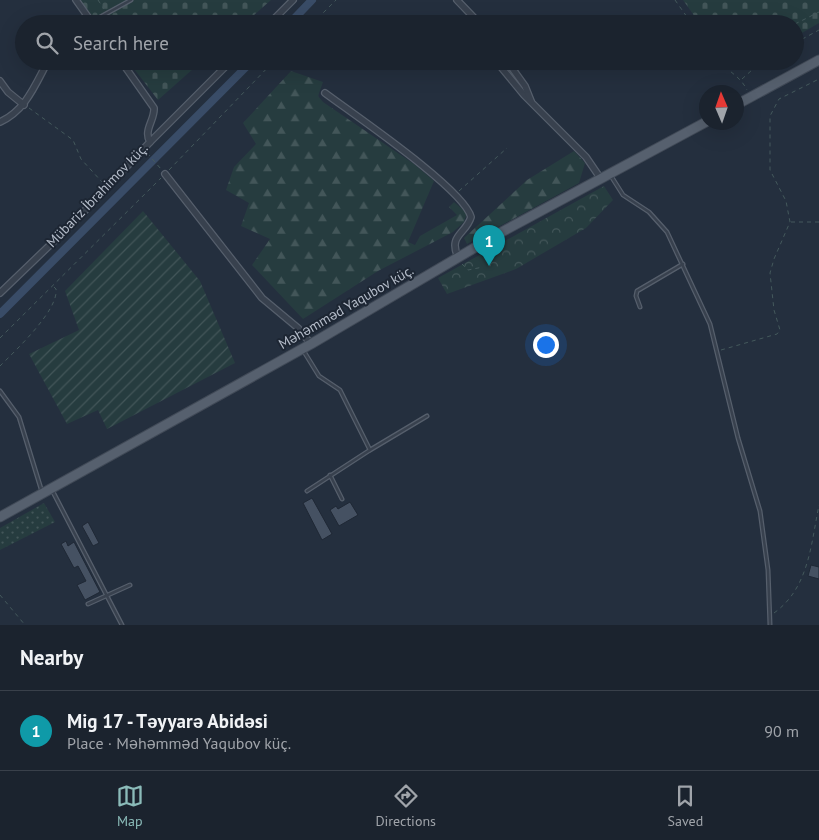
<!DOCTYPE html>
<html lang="en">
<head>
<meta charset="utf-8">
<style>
  :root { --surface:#1b232e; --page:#282f3a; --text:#f1f3f6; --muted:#a0a4aa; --line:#39404a; --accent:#8bbbb9 }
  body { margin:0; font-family:"PT Sans",sans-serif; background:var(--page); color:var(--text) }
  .compass { position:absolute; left:699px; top:85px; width:45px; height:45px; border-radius:50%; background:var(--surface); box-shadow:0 5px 20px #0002; rotate:358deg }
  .you { position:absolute; left:545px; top:344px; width:18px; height:18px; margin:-12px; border:4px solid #fff; border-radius:50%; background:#1a73e8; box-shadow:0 0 0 8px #1a73e833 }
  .badge { display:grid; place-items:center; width:32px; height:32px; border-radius:50%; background:var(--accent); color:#fff; font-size:16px; font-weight:700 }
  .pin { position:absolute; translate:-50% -41px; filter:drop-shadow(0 1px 2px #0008) }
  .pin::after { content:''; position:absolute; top:26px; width:18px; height:15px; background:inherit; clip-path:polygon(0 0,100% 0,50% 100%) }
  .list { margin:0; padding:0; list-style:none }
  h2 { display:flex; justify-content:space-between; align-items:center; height:65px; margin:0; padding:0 20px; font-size:21px }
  h2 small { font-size:16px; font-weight:400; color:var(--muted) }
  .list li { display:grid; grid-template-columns:32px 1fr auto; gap:15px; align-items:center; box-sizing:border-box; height:80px; padding:0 20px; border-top:1px solid var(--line) }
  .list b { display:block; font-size:19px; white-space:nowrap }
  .list p { margin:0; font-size:16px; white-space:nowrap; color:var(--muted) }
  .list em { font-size:16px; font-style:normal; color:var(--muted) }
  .icon { flex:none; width:28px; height:28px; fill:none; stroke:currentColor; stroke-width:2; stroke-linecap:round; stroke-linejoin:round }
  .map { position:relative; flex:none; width:819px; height:625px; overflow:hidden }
  .search { position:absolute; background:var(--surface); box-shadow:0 5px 20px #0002; left:15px; right:15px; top:15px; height:55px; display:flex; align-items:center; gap:12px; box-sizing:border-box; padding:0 18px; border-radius:28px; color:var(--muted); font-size:19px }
  .sheet { height:145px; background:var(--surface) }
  nav { display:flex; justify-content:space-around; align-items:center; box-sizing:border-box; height:70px; border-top:1px solid var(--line); background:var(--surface); font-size:14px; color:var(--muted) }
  nav a { display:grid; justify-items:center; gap:2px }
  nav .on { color:var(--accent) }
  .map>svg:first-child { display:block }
  .grass { fill:url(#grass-dots) }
  .forest { fill:url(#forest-firs) }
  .cemetery { fill:url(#cemetery-stones) }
  .park { fill:url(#park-crowns) }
  .garden { fill:url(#garden-furrows) }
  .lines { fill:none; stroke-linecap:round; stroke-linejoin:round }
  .canal { stroke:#394c67; stroke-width:8 }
  .building { fill:#455162; stroke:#1f2835 }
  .service-casing { stroke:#565f6c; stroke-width:5 }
  .minor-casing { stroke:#565f6c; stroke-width:8 }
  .primary-casing { stroke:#414a57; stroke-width:11 }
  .path { stroke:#44595c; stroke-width:1; stroke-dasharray:4 4; stroke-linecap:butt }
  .service { stroke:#38414e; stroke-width:2.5 }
  .minor { stroke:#38414e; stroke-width:5.5 }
  .primary { stroke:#56606e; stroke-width:9 }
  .labels { text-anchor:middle; stroke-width:4; stroke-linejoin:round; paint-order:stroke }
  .street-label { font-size:14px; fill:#b4bcc9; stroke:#1d2633 }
</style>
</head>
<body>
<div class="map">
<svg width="819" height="625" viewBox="0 0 819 625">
  <defs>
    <pattern id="grass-dots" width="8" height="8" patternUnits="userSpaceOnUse" patternTransform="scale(1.25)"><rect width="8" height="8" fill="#263c3f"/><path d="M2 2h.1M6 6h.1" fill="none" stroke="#435659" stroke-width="1.8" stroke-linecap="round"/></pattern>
    <pattern id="forest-firs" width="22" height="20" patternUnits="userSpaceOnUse" patternTransform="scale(1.25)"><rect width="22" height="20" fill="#263c3f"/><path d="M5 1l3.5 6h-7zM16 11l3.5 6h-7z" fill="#435659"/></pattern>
    <pattern id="cemetery-stones" width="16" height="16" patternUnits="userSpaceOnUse" patternTransform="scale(1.25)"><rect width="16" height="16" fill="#263c3f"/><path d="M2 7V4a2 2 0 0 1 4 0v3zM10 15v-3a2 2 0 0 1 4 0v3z" fill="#435659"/></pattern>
    <pattern id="park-crowns" width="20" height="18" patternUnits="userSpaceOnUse" patternTransform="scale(1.25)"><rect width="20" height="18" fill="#263c3f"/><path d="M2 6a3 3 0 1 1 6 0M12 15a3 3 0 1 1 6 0" fill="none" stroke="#435659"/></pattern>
    <pattern id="garden-furrows" width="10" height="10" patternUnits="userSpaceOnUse" patternTransform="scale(1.25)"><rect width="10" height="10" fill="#263c3f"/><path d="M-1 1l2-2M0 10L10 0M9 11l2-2" fill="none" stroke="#435659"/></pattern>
  </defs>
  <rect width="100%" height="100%" fill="#242f3e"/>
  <polygon class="grass" points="44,503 55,522 0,550 0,528"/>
  <g class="forest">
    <polygon points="291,71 323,82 318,96 323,102 414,164 434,181 408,242 415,245 420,236 457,215 449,207 454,202 467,213 464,222 453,232 378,271 303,319 252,265 270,239 241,226 249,203 226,190 234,167 256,144 243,123"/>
    <polygon points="574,151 585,163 579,183 467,244 464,238 527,180"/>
  </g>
  <g class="cemetery">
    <polygon points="80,0 271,0 244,24 98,24"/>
    <polygon points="683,0 819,0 819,23 795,37 795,24 700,24"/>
    <polygon points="128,61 202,61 158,100"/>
  </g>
  <polygon class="park" points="604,186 613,200 586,228 516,269 447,294 438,278"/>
  <polygon class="garden" points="143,211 200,281 235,363 107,429 98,410 67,424 29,354 79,330 65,291"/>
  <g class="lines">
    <g class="canal">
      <polyline points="289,24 312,0"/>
      <polyline points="0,314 252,61"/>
    </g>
  </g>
  <g class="building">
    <polygon points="312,498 332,534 322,540 303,503"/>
    <polygon points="350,502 358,515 339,526 330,510 336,506 338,509"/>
    <polygon points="88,522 99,543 93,546 82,526"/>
    <polygon points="66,541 68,546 74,542 100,592 85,600 77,585 86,581 78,566 74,568 61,544"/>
    <polygon points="811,565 819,567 819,579 808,576"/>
  </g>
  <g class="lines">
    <defs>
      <g id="service">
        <polyline points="93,21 131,0"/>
        <polyline points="611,176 623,195 649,212 667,232 710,324 738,438 760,511 768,570 770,625"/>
        <polyline points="640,307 636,296 637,291 683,264"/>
        <polyline points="303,350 319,376 340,390 370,450 307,491"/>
        <polyline points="0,391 19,417 42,492"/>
        <polyline points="370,450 427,416"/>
        <polyline points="330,475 342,499"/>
        <polyline points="52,490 122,625"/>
        <polyline points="88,604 130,585"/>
      </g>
      <g id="minor">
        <polyline points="76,0 93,24"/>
        <polyline points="457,0 480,24"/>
        <polyline points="269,24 293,0"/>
        <polyline points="496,61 524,95 586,157 601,179"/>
        <polyline points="507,61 525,86 531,101"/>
        <polyline points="0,81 8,92 24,105"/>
        <path d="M325,93C353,114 464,189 471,217C466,234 448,235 458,257"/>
        <path d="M0,122C26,110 35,85 48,61"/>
        <polyline points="150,142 231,61"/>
        <polyline points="165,174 262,298 298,328 311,344"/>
        <path d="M0,293L75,221L150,142C143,130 155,120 154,108L121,61"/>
      </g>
      <g id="primary">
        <polyline points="736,105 819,60"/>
        <polyline points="0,517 311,344 498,234 706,122"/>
      </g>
    </defs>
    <use href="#service" class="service-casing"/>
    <use href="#minor" class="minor-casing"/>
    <use href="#primary" class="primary-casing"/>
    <g class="path">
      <polyline points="98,0 104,9"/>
      <polyline points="675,0 692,24"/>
      <polyline points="312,24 336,0"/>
      <polyline points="795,24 819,12"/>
      <polyline points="795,43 819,30"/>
      <path d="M719,61C730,73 740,76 747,90"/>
      <polyline points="742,79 762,61"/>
      <polyline points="29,108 73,140 81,159 102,182"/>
      <polyline points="147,153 161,169"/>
      <polyline points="169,170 274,61"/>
      <polyline points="459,191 507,148"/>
      <polyline points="791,222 819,222"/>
      <polyline points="462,264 468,270 483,267"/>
      <polyline points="0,338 161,178"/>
      <polyline points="721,350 777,334 780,330 774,310 770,273 774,259 790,222 786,201 770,170 770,116 779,99 819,79"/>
      <path d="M0,366C15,351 59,310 56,289L53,286"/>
      <polyline points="0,595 25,625"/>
      <path d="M774,613C809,588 811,544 819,505"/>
    </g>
    <use href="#service" class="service"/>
    <use href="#minor" class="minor"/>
    <use href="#primary" class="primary"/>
  </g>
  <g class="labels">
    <g class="street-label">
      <text transform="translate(97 195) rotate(-46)" y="5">Mübariz İbrahimov küç.</text>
      <text transform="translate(346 307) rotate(-30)" y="5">Məhəmməd Yaqubov küç.</text>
    </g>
  </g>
</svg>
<svg class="compass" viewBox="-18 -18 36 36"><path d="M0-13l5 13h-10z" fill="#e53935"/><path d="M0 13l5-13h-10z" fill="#a0a4aa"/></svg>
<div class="you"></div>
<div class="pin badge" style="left:489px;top:266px;background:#0f9aa8">1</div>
<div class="search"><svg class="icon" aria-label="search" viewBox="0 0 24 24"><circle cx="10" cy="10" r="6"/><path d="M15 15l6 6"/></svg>Search here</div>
</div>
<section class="sheet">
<h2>Nearby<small></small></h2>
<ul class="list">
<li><span class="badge" style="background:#0f9aa8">1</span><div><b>Mig 17 - Təyyarə Abidəsi</b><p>Place · Məhəmməd Yaqubov küç.</p></div><em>90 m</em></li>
</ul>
</section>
<nav>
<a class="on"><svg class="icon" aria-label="map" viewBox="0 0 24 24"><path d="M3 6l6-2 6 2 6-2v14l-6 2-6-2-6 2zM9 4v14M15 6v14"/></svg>Map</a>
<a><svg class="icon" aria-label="directions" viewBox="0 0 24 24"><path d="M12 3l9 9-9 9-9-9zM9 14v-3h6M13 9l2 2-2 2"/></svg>Directions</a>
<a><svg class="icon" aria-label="saved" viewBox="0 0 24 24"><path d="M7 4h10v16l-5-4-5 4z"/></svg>Saved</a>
</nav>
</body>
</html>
